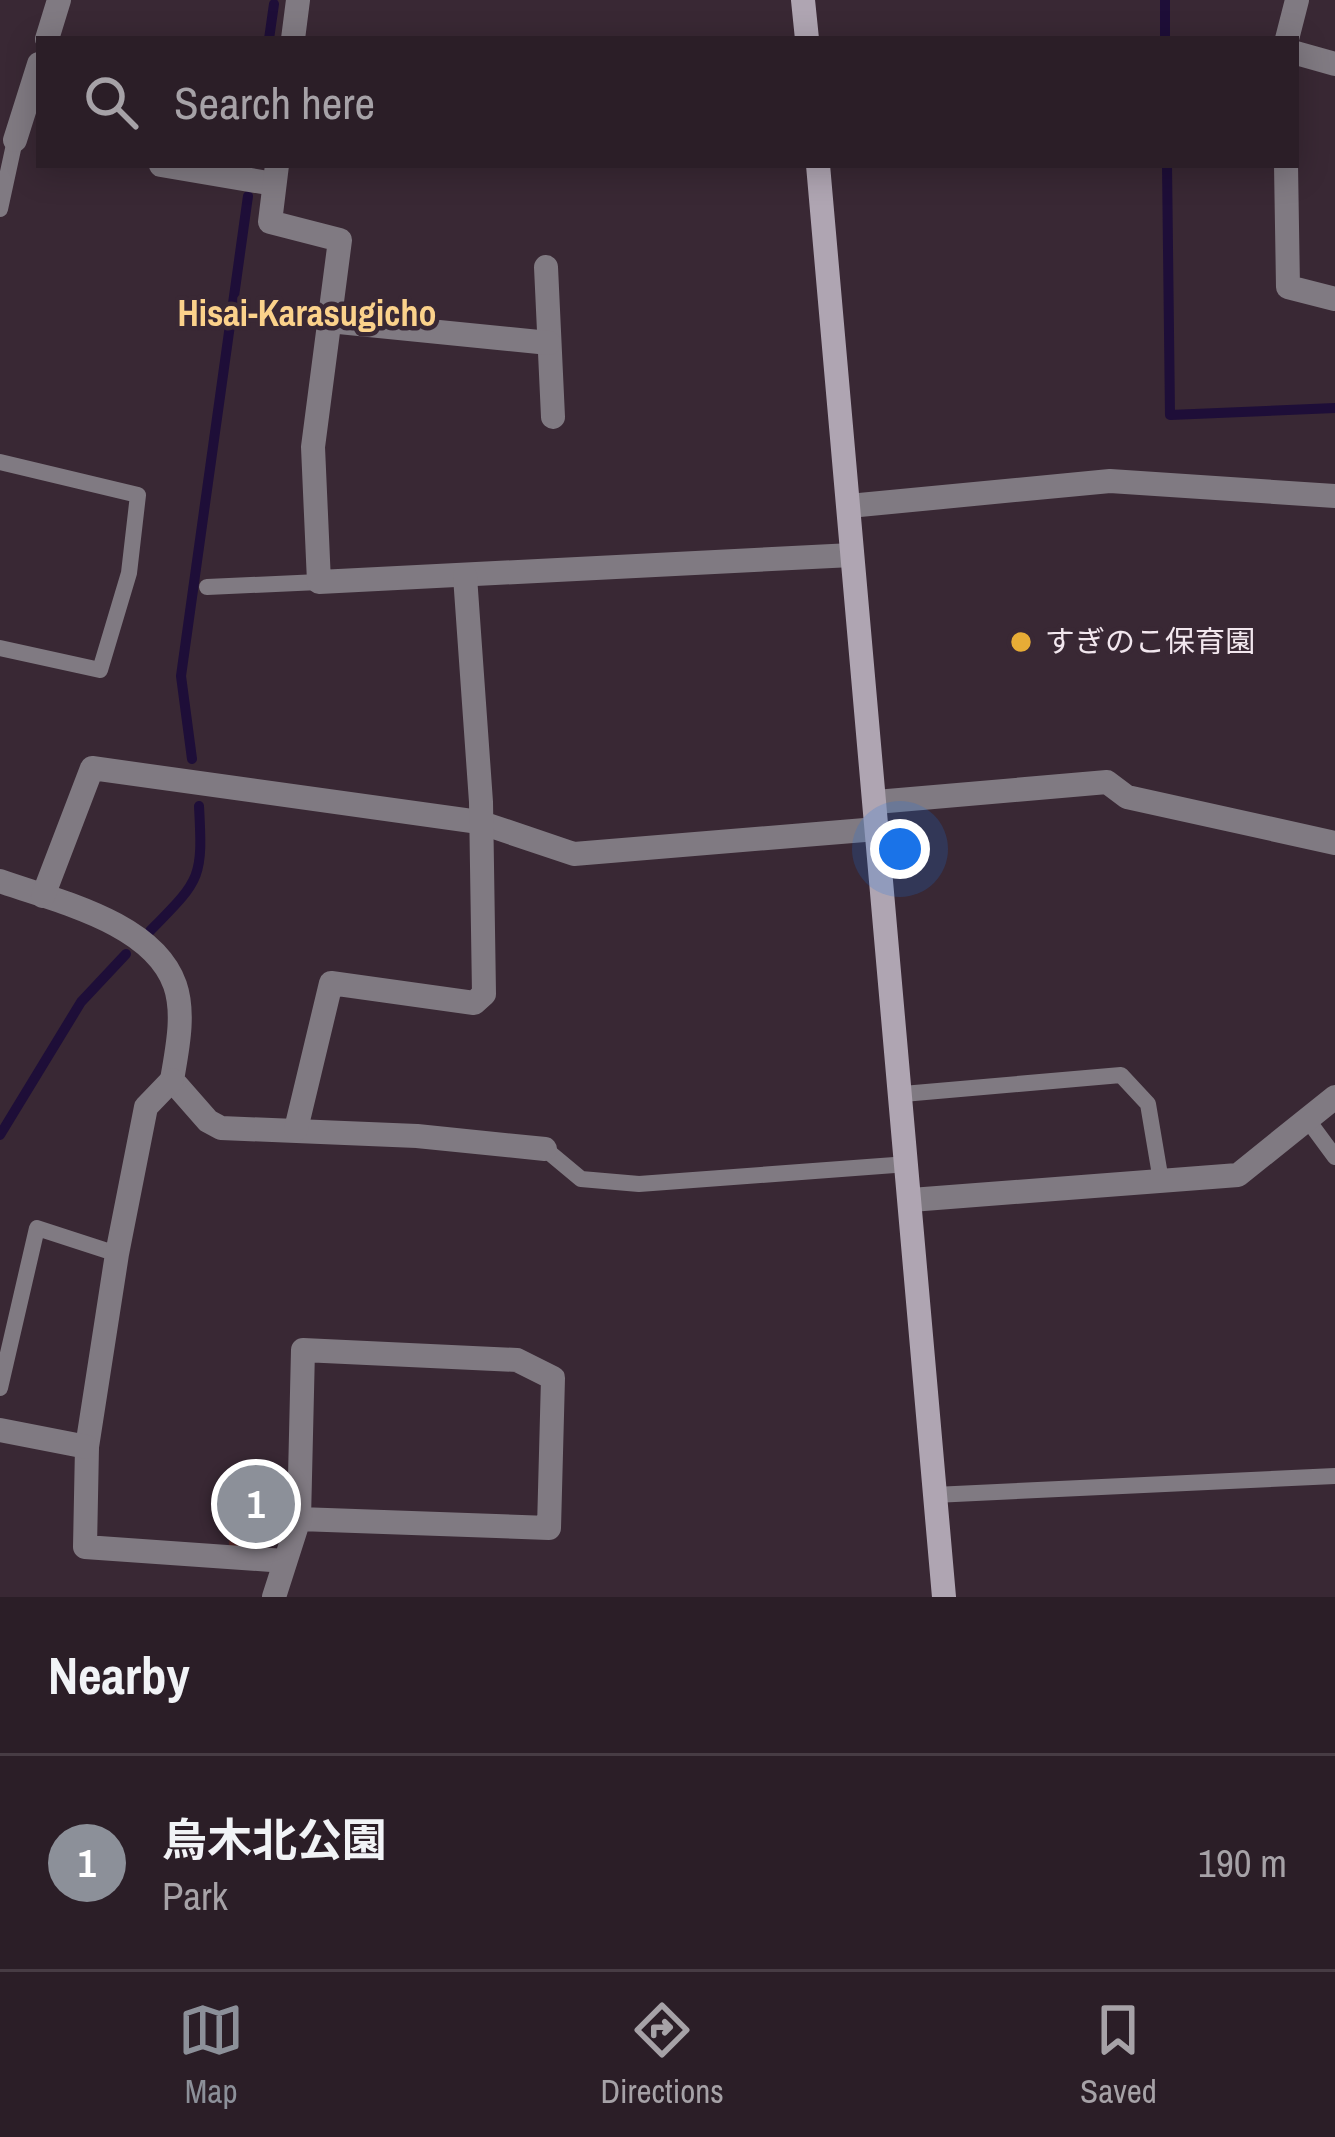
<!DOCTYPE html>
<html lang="en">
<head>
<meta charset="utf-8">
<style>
  :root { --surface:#2b1e27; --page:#372b33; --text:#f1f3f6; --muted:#a6a2a7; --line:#473c44; --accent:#8c9099 }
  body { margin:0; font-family:"Archivo Narrow","Noto Sans JP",sans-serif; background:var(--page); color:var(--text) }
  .you { position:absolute; left:900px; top:849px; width:42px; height:42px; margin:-30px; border:9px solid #fff; border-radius:50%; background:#1a73e8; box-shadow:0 0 0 18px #1a73e833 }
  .badge { display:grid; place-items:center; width:78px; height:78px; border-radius:50%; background:var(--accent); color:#fff; font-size:39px; font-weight:700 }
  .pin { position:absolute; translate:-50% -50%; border:6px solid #fff; box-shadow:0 3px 12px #0006 }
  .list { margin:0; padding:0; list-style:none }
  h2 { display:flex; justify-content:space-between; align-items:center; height:156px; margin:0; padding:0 48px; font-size:51px }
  h2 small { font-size:39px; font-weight:400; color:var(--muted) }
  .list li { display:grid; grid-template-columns:78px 1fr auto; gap:36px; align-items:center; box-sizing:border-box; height:216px; padding:0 48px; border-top:3px solid var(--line) }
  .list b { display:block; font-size:45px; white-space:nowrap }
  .list p { margin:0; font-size:39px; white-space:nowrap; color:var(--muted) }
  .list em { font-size:39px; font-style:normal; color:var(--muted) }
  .icon { flex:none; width:66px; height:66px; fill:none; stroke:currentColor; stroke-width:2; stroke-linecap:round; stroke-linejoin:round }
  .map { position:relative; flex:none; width:1335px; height:1597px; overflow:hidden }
  .search { position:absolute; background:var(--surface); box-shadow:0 6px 30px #0003; left:36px; right:36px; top:36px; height:132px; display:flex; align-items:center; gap:30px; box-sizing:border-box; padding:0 42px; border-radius:0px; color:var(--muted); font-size:45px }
  .sheet { height:372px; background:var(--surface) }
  nav { display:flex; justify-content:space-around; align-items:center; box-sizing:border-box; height:168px; border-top:3px solid var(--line); background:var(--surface); font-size:33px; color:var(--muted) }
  nav a { display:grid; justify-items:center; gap:6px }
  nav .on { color:var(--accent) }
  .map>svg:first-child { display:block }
  .green { fill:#5a2a2b }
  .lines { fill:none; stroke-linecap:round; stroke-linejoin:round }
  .stream { stroke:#1e0e38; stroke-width:10 }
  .lane { stroke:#807a82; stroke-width:16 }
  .street { stroke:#807a82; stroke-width:24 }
  .secondary { stroke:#afa5b2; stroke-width:24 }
  .poi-dot { fill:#e7ac36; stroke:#392834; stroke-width:4.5 }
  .labels { text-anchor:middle; stroke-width:9; stroke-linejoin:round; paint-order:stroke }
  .poi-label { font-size:30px; fill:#f2e7ee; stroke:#392834; text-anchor:start }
  .quarter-label { font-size:36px; font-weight:bold; fill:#fbd28b; stroke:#392834 }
</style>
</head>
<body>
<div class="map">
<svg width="1335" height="1597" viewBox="0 0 1335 1597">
  <rect width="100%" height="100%" fill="#392834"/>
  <polygon class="green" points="232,1472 283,1474 281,1535 263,1551 229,1547"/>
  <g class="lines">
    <g class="stream">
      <polyline points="1165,0 1165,39"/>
      <polyline points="269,39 274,4"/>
      <polyline points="1167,165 1170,415 1335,408"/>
      <polyline points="192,759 181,676 248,196"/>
      <path d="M150,931C201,879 203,879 199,806"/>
      <polyline points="0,1135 81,1002 126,954"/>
    </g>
    <g class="lane">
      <polyline points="0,209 15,140"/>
      <polyline points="0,462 138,495 129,573 100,670 0,648"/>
      <polyline points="207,587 319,582"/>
      <polyline points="903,1094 1121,1075 1148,1104 1161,1181"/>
      <polyline points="1307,1119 1335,1157"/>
      <polyline points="545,1149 581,1179 639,1184 908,1164"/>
      <polyline points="0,1388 37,1228 117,1254"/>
      <polyline points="934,1495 1335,1476"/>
    </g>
    <g class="street">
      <polyline points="47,39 59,0"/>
      <polyline points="293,39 298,0"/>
      <polyline points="1287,39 1297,0"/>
      <polyline points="1296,53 1335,64"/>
      <polyline points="15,140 39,64"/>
      <polyline points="161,165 274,184"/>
      <polyline points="277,165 270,222 340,240 313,447 319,582 852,555"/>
      <polyline points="1286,165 1288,287 1335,299"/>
      <polyline points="546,267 553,417"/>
      <polyline points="329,321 549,343"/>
      <polyline points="849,506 1110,481 1335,496"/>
      <polyline points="876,802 1107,782 1127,797 1335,843"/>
      <path d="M0,881C56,901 153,922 175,985C185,1014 177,1050 172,1080L208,1121L221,1128L417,1136L545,1149"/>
      <polyline points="43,896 92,768 479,822 574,854 877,829"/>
      <polyline points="172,1080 146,1107 117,1254 87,1447 85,1547 285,1561"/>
      <polyline points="296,1129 331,983 474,1003 484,994 481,802 465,576"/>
      <polyline points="911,1200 1238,1175 1335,1097"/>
      <polyline points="0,1430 87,1447"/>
      <polyline points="274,1597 299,1519 303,1350 517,1360 553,1378 549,1528 299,1519"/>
    </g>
    <g class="secondary">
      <polyline points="803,0 807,39"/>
      <polyline points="818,165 944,1597"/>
    </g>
  </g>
  <circle class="poi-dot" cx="1021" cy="642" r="12"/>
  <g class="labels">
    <g class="poi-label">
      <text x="1045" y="652">すぎのこ保育園</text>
    </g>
    <g class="quarter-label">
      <text x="307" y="326">Hisai-Karasugicho</text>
    </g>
  </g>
</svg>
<div class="you"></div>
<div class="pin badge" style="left:256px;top:1504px">1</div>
<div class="search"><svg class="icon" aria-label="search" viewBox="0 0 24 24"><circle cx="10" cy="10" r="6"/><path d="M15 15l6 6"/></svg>Search here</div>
</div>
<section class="sheet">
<h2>Nearby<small></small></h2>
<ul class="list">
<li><span class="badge">1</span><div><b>烏木北公園</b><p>Park</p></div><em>190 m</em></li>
</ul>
</section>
<nav>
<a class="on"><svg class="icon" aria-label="map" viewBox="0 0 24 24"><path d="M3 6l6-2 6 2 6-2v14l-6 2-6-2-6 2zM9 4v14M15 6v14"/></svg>Map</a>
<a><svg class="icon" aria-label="directions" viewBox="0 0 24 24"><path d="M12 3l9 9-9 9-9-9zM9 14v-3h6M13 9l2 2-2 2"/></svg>Directions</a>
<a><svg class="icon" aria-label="saved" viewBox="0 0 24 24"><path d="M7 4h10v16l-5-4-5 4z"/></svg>Saved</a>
</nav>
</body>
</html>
